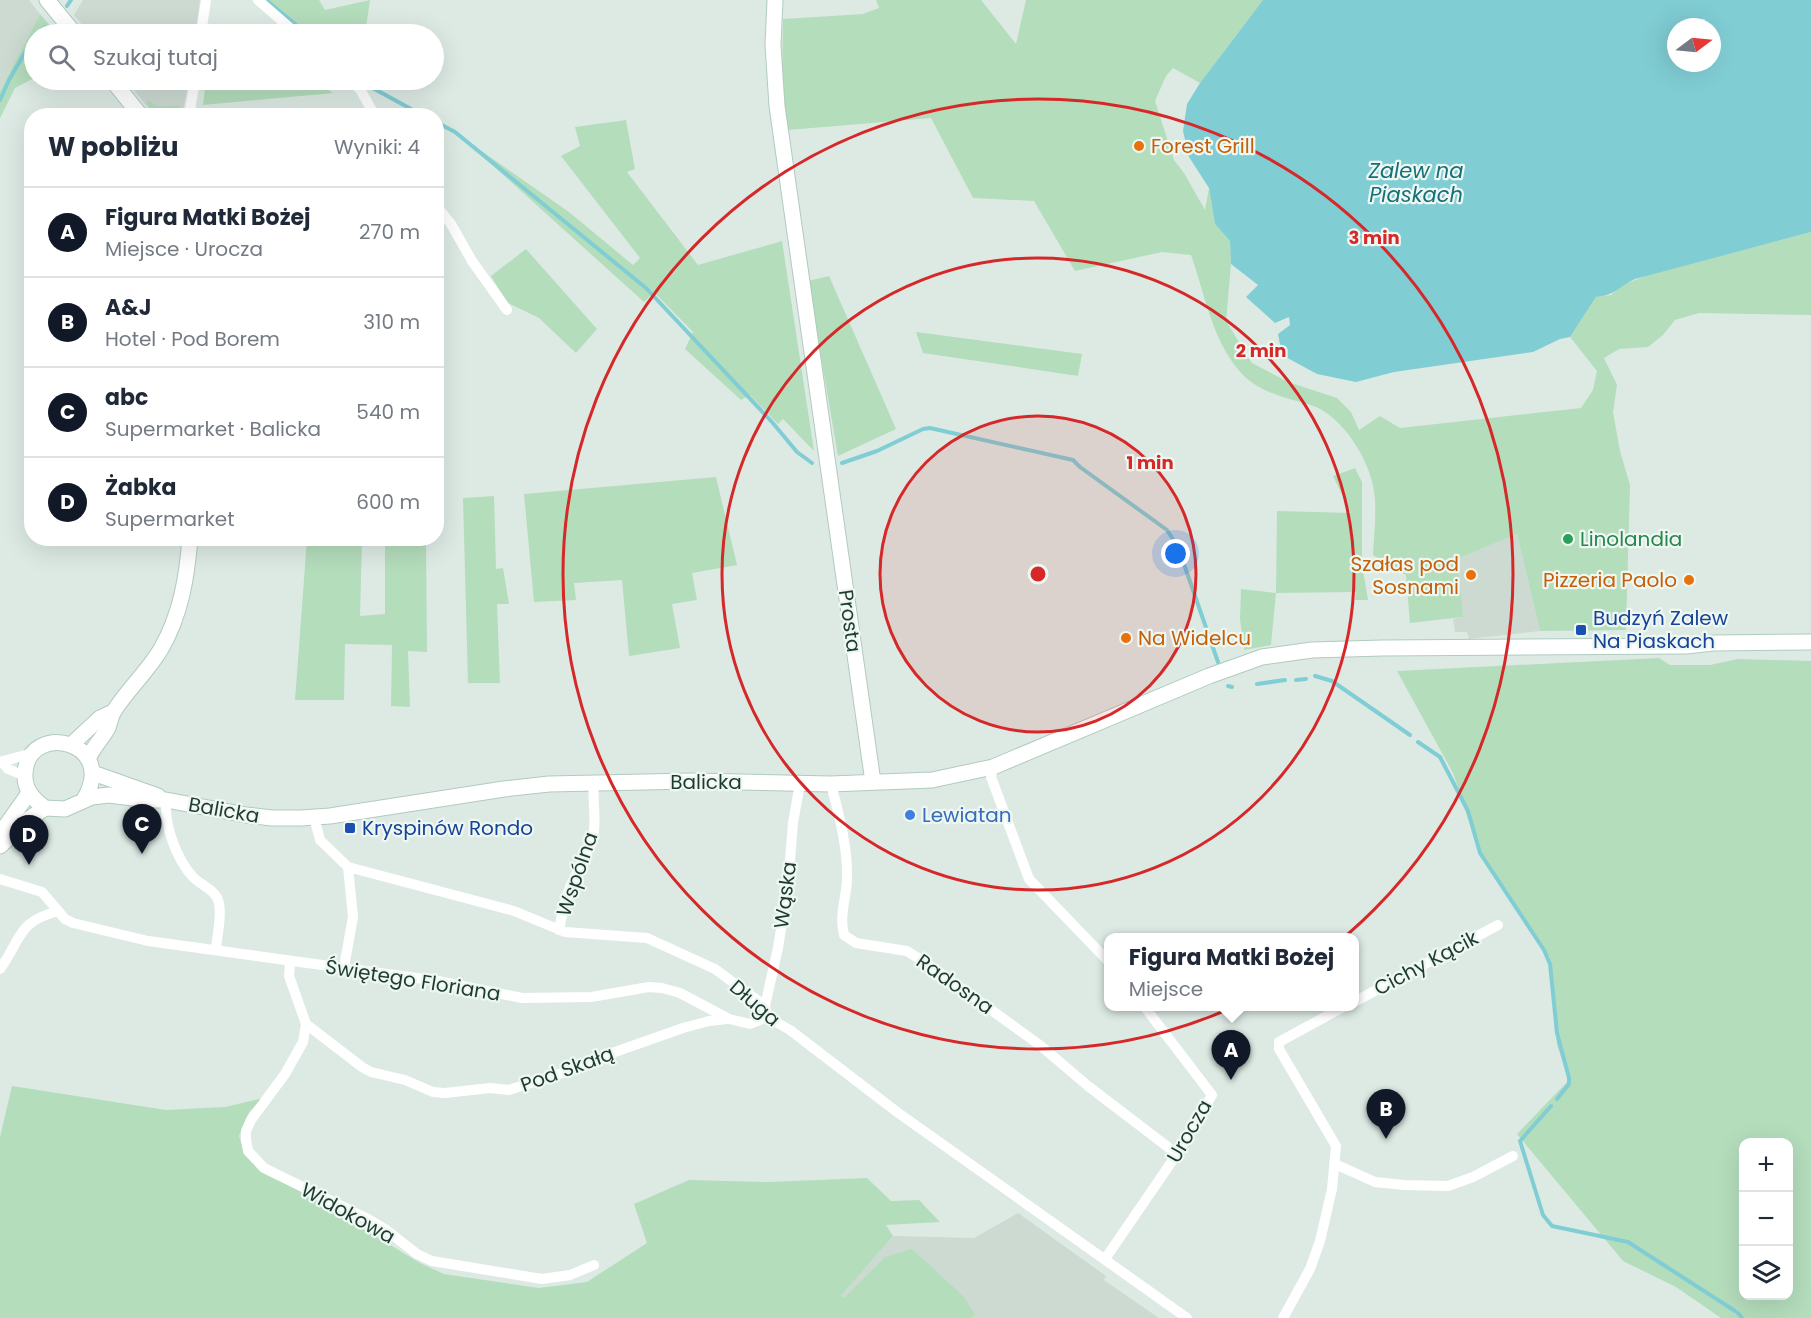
<!DOCTYPE html>
<html lang="pl">
<head>
<meta charset="utf-8">
<style>
  :root { --surface:#fff; --page:#f2f2f3; --text:#1f2937; --muted:#747a83; --line:#e0e1e3; --accent:#111827 }
  body { margin:0; font-family:Poppins,sans-serif; background:var(--page); color:var(--text) }
  .controls { position:absolute; right:18px; bottom:18px; display:grid; overflow:hidden; border-radius:12px; box-shadow:0 6px 24px #0002 }
  .controls button { width:54px; height:54px; display:grid; place-items:center; padding:0; border:0; border-bottom:2px solid var(--line); background:var(--surface); color:var(--text); font:30px sans-serif }
  .compass { position:absolute; left:1667px; top:18px; width:54px; height:54px; border-radius:50%; background:var(--surface); box-shadow:0 6px 24px #0002; rotate:74deg }
  .you { position:absolute; left:1176px; top:554px; width:21px; height:21px; margin:-15px; border:4px solid #fff; border-radius:50%; background:#1a73e8; box-shadow:0 0 0 9px #1a73e833 }
  .badge { display:grid; place-items:center; width:39px; height:39px; border-radius:50%; background:var(--accent); color:#fff; font-size:20px; font-weight:700 }
  .pin { position:absolute; translate:-50% -50px; filter:drop-shadow(0 2px 3px #0008) }
  .pin::after { content:''; position:absolute; top:32px; width:21px; height:18px; background:inherit; clip-path:polygon(0 0,100% 0,50% 100%) }
  .popup { position:absolute; left:1104px; top:933px; width:255px; height:78px; box-sizing:border-box; display:grid; place-content:center; border-radius:12px; background:var(--surface); filter:drop-shadow(0 2px 4px #0005); font-size:20px; white-space:nowrap; color:var(--muted) }
  .popup b { font-size:22px; color:var(--text) }
  .popup::after { content:''; position:absolute; left:50%; top:100%; margin-left:-12px; border:12px solid transparent; border-top-color:var(--surface) }
  .list { margin:0; padding:0; list-style:none }
  h2 { display:flex; justify-content:space-between; align-items:center; height:78px; margin:0; padding:0 24px; font-size:26px }
  h2 small { font-size:20px; font-weight:400; color:var(--muted) }
  .list li { display:grid; grid-template-columns:39px 1fr auto; gap:18px; align-items:center; box-sizing:border-box; height:90px; padding:0 24px; border-top:2px solid var(--line) }
  .list b { display:block; font-size:22px; white-space:nowrap }
  .list p { margin:0; font-size:20px; white-space:nowrap; color:var(--muted) }
  .list em { font-size:20px; font-style:normal; color:var(--muted) }
  .icon { flex:none; width:33px; height:33px; fill:none; stroke:currentColor; stroke-width:2; stroke-linecap:round; stroke-linejoin:round }
  .map { position:relative; flex:none; width:1811px; height:1318px; overflow:hidden }
  .search { position:absolute; background:var(--surface); box-shadow:0 6px 24px #0002; left:24px; top:24px; width:420px; height:66px; display:flex; align-items:center; gap:15px; box-sizing:border-box; padding:0 21px; border-radius:33px; color:var(--muted); font-size:22px }
  .panel { position:absolute; background:var(--surface); box-shadow:0 6px 24px #0002; left:24px; top:108px; width:420px; height:438px; border-radius:24px }
  .map>svg:first-child { display:block }
  .built { fill:#ccdad2 }
  .green { fill:#b4ddbc; fill-rule:evenodd }
  .water { fill:#81cdd4; fill-rule:evenodd }
  .lines { fill:none; stroke-linecap:round; stroke-linejoin:round }
  .stream { stroke:#81cdd4; stroke-width:4 }
  .secondary-casing { stroke:#b0cbbf; stroke-width:17 }
  .street { stroke:#fff; stroke-width:10 }
  .secondary { stroke:#fff; stroke-width:15 }
  .ring { fill:none; stroke:#d62828; stroke-width:3 }
  .food-dot { fill:#e8710a; stroke:#eef7f2; stroke-width:2 }
  .leisure-dot { fill:#2e9e5b; stroke:#eef7f2; stroke-width:2 }
  .transit-dot { fill:#1a4fb4; stroke:#eef7f2; stroke-width:2 }
  .shop-dot { fill:#3f7fe0; stroke:#eef7f2; stroke-width:2 }
  .labels { text-anchor:middle; stroke-width:4.5; stroke-linejoin:round; paint-order:stroke }
  .food-label { font-size:20px; fill:#c56008; stroke:#eef7f2; text-anchor:start }
  .leisure-label { font-size:20px; fill:#27864d; stroke:#eef7f2; text-anchor:start }
  .transit-label { font-size:20px; fill:#164399; stroke:#eef7f2; text-anchor:start }
  .street-label { font-size:20px; fill:#1e3b31; stroke:#eef7f2 }
  .shop-label { font-size:20px; fill:#366cbe; stroke:#eef7f2; text-anchor:start }
  .water-label { font-size:21px; font-style:italic; fill:#167079; stroke:#eef7f2 }
  .centre { fill:#d62828; stroke:#eef7f2; stroke-width:3 }
  .ring-label { font-size:18px; text-anchor:middle; font-weight:bold; fill:#d62828; stroke:#eef7f2; stroke-width:4.5; stroke-linejoin:round; paint-order:stroke }
</style>
</head>
<body>
<div class="map">
<svg width="1811" height="1318" viewBox="0 0 1811 1318">
  <rect width="100%" height="100%" fill="#ddeae4"/>
  <g class="built">
    <polygon points="0,0 29,0 40,14 0,91"/>
    <polygon points="83,0 200,0 195,34 90,34 74,15"/>
    <polygon points="126,80 189,80 182,115 154,115"/>
    <polygon points="1517,534 1540,631 1469,639 1467,632 1455,632 1453,619 1462,617 1457,559"/>
    <polygon points="1018,1213 1106,1276 1104,1280 1159,1318 866,1318 841,1296 893,1236 974,1238"/>
  </g>
  <g class="green">
    <polygon points="266,0 319,0 325,10 370,0 365,34 305,34"/>
    <path d="M876,0H981L1016,44L1026,0H1263L1200,83L1173,68L1166,76L1155,101L1174,160L1184,173L1205,210L1209,188L1215,224L1230,241L1231,264L1226,321L1252,363L1288,382L1337,398L1351,412L1359,430L1380,416L1400,428L1581,408L1593,390L1597,371L1570,337L1596,297L1611,295L1622,285L1651,274L1811,232V315L1699,313L1675,320L1663,335L1648,347L1619,349L1604,358L1617,385L1613,412L1620,451L1630,485L1626,630L1540,631L1517,534L1457,559L1463,617L1410,623L1406,575L1373,555C1374,534 1377,511 1374,491C1370,460 1342,415 1311,405C1286,398 1260,393 1241,373C1212,341 1205,294 1191,255L1162,252L1075,271L1034,201L973,198L931,118L788,130L782,89L783,19L863,14L879,8Z"/>
    <polygon points="40,14 57,34 34,34 34,78 15,88 0,118 0,91"/>
    <polygon points="246,80 313,80 333,93 203,105 206,81"/>
    <path d="M149,100C158,112 168,103 180,107V115H156L146,103Z"/>
    <polygon points="626,120 635,169 627,172 698,265 782,241 814,451 783,419 778,424 750,395 741,400 685,349 693,332 654,292 644,302 460,136 569,212 633,265 640,258 561,156 580,146 575,127"/>
    <polygon points="526,249 597,329 576,353 539,318 508,303 491,276"/>
    <polygon points="829,276 896,429 838,456 808,281"/>
    <polygon points="916,332 1082,354 1078,376 923,353"/>
    <polygon points="1355,468 1362,482 1362,565 1368,600 1355,600 1356,592 1276,593 1271,645 1244,650 1240,619 1241,589 1276,593 1277,511 1351,513 1333,476"/>
    <polygon points="716,477 737,565 692,573 697,600 672,604 680,648 629,656 622,580 574,583 576,600 534,602 524,494"/>
    <polygon points="494,496 496,569 503,568 509,604 497,604 500,683 468,683 463,498"/>
    <polygon points="307,539 362,539 360,616 385,614 385,539 426,539 427,652 408,651 410,707 391,706 392,645 345,644 344,700 295,700"/>
    <path d="M1659,658L1670,665H1710L1738,659L1811,661V1318H1721L1676,1287L1623,1261L1517,1134L1569,1080L1557,1045L1550,958L1478,849L1453,773L1397,671ZM1744,1142H1788V1296H1744Z"/>
    <polygon points="12,1086 166,1110 225,1107 263,1098 249,1112 239,1136 244,1152 258,1169 311,1197 420,1263 444,1274 539,1288 587,1282 647,1243 634,1204 689,1180 768,1182 867,1178 891,1201 919,1200 940,1222 886,1225 893,1236 841,1296 844,1298 885,1257 912,1249 964,1297 975,1315 971,1318 0,1318 0,1137"/>
  </g>
  <path class="water" d="M1263,0H1811V232L1635,279C1618,287 1616,295 1596,297L1570,337L1560,339L1533,352L1394,372L1356,382L1317,374L1282,355L1278,334L1290,325L1289,317L1275,323L1246,297L1258,285L1231,264L1230,241L1215,224L1209,188L1189,157L1183,131L1187,104L1200,83ZM1676,27H1712V63H1676Z"/>
  <g class="lines">
    <g class="stream">
      <polyline points="266,0 307,34"/>
      <polyline points="67,6 71,0"/>
      <polyline points="37,34 45,27"/>
      <polyline points="359,80 361,81"/>
      <polyline points="369,86 424,116"/>
      <polyline points="0,100 9,80 34,37"/>
      <polyline points="436,122 455,132 646,288 772,422 797,452 812,463"/>
      <polyline points="842,463 877,451 923,429 930,428 1073,460 1080,467 1167,530 1178,547 1218,662"/>
      <polyline points="1315,676 1332,681 1410,735"/>
      <polyline points="1296,680 1306,679"/>
      <polyline points="1257,684 1285,680"/>
      <polyline points="1228,686 1232,687"/>
      <polyline points="1418,742 1440,757 1468,811 1480,853 1544,950 1550,964 1557,1033 1569,1078 1569,1084 1557,1099"/>
      <polyline points="1551,1106 1520,1141 1543,1215 1552,1226 1628,1242 1735,1311"/>
      <polyline points="1738,1313 1742,1318"/>
    </g>
    <defs>
      <g id="secondary">
        <polyline points="47,0 75,34"/>
        <polyline points="775,0 773,45 777,106 873,782"/>
        <polyline points="112,80 141,116"/>
        <polyline points="72,744 100,718 113,712"/>
        <path d="M88,759C93,747 102,739 108,728C110,722 111,716 114,711C128,689 148,671 161,649C181,614 187,577 190,538"/>
        <polyline points="93,773 158,796"/>
        <path d="M83,801C121,741 28,720 25,773C24,790 33,799 45,808L65,809L92,797L109,795L149,800H166L246,815L272,818H301L330,816L504,789L549,784L692,781L831,784L932,780L993,767L1209,676L1262,657L1312,650L1383,648L1686,646L1713,643L1811,642"/>
        <polyline points="0,834 29,793"/>
        <polyline points="0,846 26,821 45,808"/>
      </g>
    </defs>
    <use href="#secondary" class="secondary-casing"/>
    <g class="street">
      <polyline points="258,0 297,34"/>
      <polyline points="201,34 206,0"/>
      <polyline points="348,80 360,89 375,116"/>
      <polyline points="189,116 195,80"/>
      <polyline points="436,205 451,224 472,261 507,310"/>
      <polyline points="0,762 33,753"/>
      <polyline points="2,762 8,769 25,776"/>
      <polyline points="993,767 991,777 1029,879 1108,961"/>
      <polyline points="800,783 793,823 788,885 778,948 765,1006 767,1017 790,1030 897,1112 1187,1318"/>
      <path d="M831,784C839,815 848,847 847,880C846,900 839,914 844,935L856,943L907,951L932,967L1041,1046L1088,1086L1177,1154"/>
      <path d="M166,800C164,824 176,859 193,877C202,886 216,890 219,903C222,916 217,936 216,949"/>
      <polyline points="314,817 320,840 348,867 514,911 565,932 647,938 715,969 765,1006"/>
      <polyline points="0,879 42,892 65,919 73,923 148,941 438,981 522,998 591,997 649,987 662,988 680,993 729,1019 750,1024 767,1017"/>
      <path d="M559,930C562,914 565,899 571,885C578,869 588,855 593,838C597,820 592,801 594,782"/>
      <polyline points="290,962 289,976 306,1024 362,1067 371,1072 405,1080 433,1092 445,1093 490,1088 509,1090 587,1065 615,1052 683,1028 709,1021 727,1019"/>
      <polyline points="344,967 353,917 348,867"/>
      <path d="M0,969C22,938 17,922 58,911"/>
      <polyline points="1354,1002 1498,925"/>
      <polyline points="306,1024 303,1042 285,1074 251,1120 246,1131 246,1140 248,1151 264,1168 368,1219 385,1229 417,1254 432,1261 542,1279 570,1275 594,1265"/>
      <polyline points="1335,1164 1375,1182 1404,1185 1448,1186 1473,1177 1513,1156"/>
      <polyline points="1105,1259 1177,1154 1212,1095 1144,1006"/>
      <polyline points="1283,1318 1310,1269 1320,1241 1332,1189 1336,1146 1279,1049 1279,1042 1345,1006"/>
    </g>
    <use href="#secondary" class="secondary"/>
  </g>
  <circle cx="1038" cy="574" r="158" fill="#d62828" fill-opacity=".12"/>
  <g class="ring">
    <circle cx="1038" cy="574" r="158"/>
    <circle cx="1038" cy="574" r="316"/>
    <circle cx="1038" cy="574" r="475"/>
  </g>
  <g class="food-dot">
    <circle cx="1139" cy="146" r="6"/>
    <circle cx="1471" cy="575" r="6"/>
    <circle cx="1689" cy="580" r="6"/>
    <circle cx="1126" cy="638" r="6"/>
  </g>
  <circle class="leisure-dot" cx="1568" cy="539" r="6"/>
  <g class="transit-dot">
    <rect x="1575" y="624" width="12" height="12" rx="3"/>
    <rect x="344" y="822" width="12" height="12" rx="3"/>
  </g>
  <circle class="shop-dot" cx="910" cy="815" r="6"/>
  <g class="labels">
    <g class="food-label">
      <text x="1151" y="153">Forest Grill</text>
      <text x="1459" y="571" text-anchor="end">Szałas pod<tspan x="1459" dy="23">Sosnami</tspan></text>
      <text x="1677" y="587" text-anchor="end">Pizzeria Paolo</text>
      <text x="1138" y="645">Na Widelcu</text>
    </g>
    <g class="leisure-label">
      <text x="1580" y="546">Linolandia</text>
    </g>
    <g class="transit-label">
      <text x="1593" y="625">Budzyń Zalew<tspan x="1593" dy="23">Na Piaskach</tspan></text>
      <text x="362" y="835">Kryspinów Rondo</text>
    </g>
    <g class="street-label">
      <text transform="translate(850 621) rotate(82)" y="7">Prosta</text>
      <text x="706" y="789">Balicka</text>
      <text transform="translate(224 810) rotate(10)" y="7">Balicka</text>
      <text transform="translate(577 874) rotate(-71)" y="7">Wspólna</text>
      <text transform="translate(785 895) rotate(-83)" y="7">Wąska</text>
      <text transform="translate(1426 963) rotate(-28)" y="7">Cichy Kącik</text>
      <text transform="translate(413 980) rotate(9)" y="7">Świętego Floriana</text>
      <text transform="translate(955 984) rotate(35)" y="7">Radosna</text>
      <text transform="translate(755 1003) rotate(41)" y="7">Długa</text>
      <text transform="translate(567 1069) rotate(-20)" y="7">Pod Skałą</text>
      <text transform="translate(1189 1131) rotate(-60)" y="7">Urocza</text>
      <text transform="translate(348 1213) rotate(29)" y="7">Widokowa</text>
    </g>
    <g class="shop-label">
      <text x="922" y="822">Lewiatan</text>
    </g>
    <g class="water-label">
      <text x="1416" y="178">Zalew na<tspan x="1416" dy="24">Piaskach</tspan></text>
    </g>
  </g>
  <circle cx="1038" cy="574" r="9" class="centre"/>
  <g class="ring-label">
    <text x="1374" y="244">3 min</text>
    <text x="1261" y="357">2 min</text>
    <text x="1150" y="469">1 min</text>
  </g>
</svg>
<div class="controls">
<button>+</button>
<button>−</button>
<button><svg class="icon" aria-label="layers" viewBox="0 0 24 24"><path d="M12 4l9 5-9 5-9-5zM3 14l9 5 9-5"/></svg></button>
</div>
<svg class="compass" viewBox="-18 -18 36 36"><path d="M0-13l5 13h-10z" fill="#e53935"/><path d="M0 13l5-13h-10z" fill="#747a83"/></svg>
<div class="you"></div>
<div class="pin badge" style="left:1231px;top:1080px">A</div>
<div class="popup"><b>Figura Matki Bożej</b>Miejsce</div>
<div class="pin badge" style="left:1386px;top:1139px">B</div>
<div class="pin badge" style="left:142px;top:854px">C</div>
<div class="pin badge" style="left:29px;top:865px">D</div>
<div class="search"><svg class="icon" aria-label="search" viewBox="0 0 24 24"><circle cx="10" cy="10" r="6"/><path d="M15 15l6 6"/></svg>Szukaj tutaj</div>
<section class="panel">
<h2>W pobliżu<small>Wyniki: 4</small></h2>
<ul class="list">
<li><span class="badge">A</span><div><b>Figura Matki Bożej</b><p>Miejsce · Urocza</p></div><em>270 m</em></li>
<li><span class="badge">B</span><div><b>A&amp;J</b><p>Hotel · Pod Borem</p></div><em>310 m</em></li>
<li><span class="badge">C</span><div><b>abc</b><p>Supermarket · Balicka</p></div><em>540 m</em></li>
<li><span class="badge">D</span><div><b>Żabka</b><p>Supermarket</p></div><em>600 m</em></li>
</ul>
</section>
</div>
</body>
</html>
